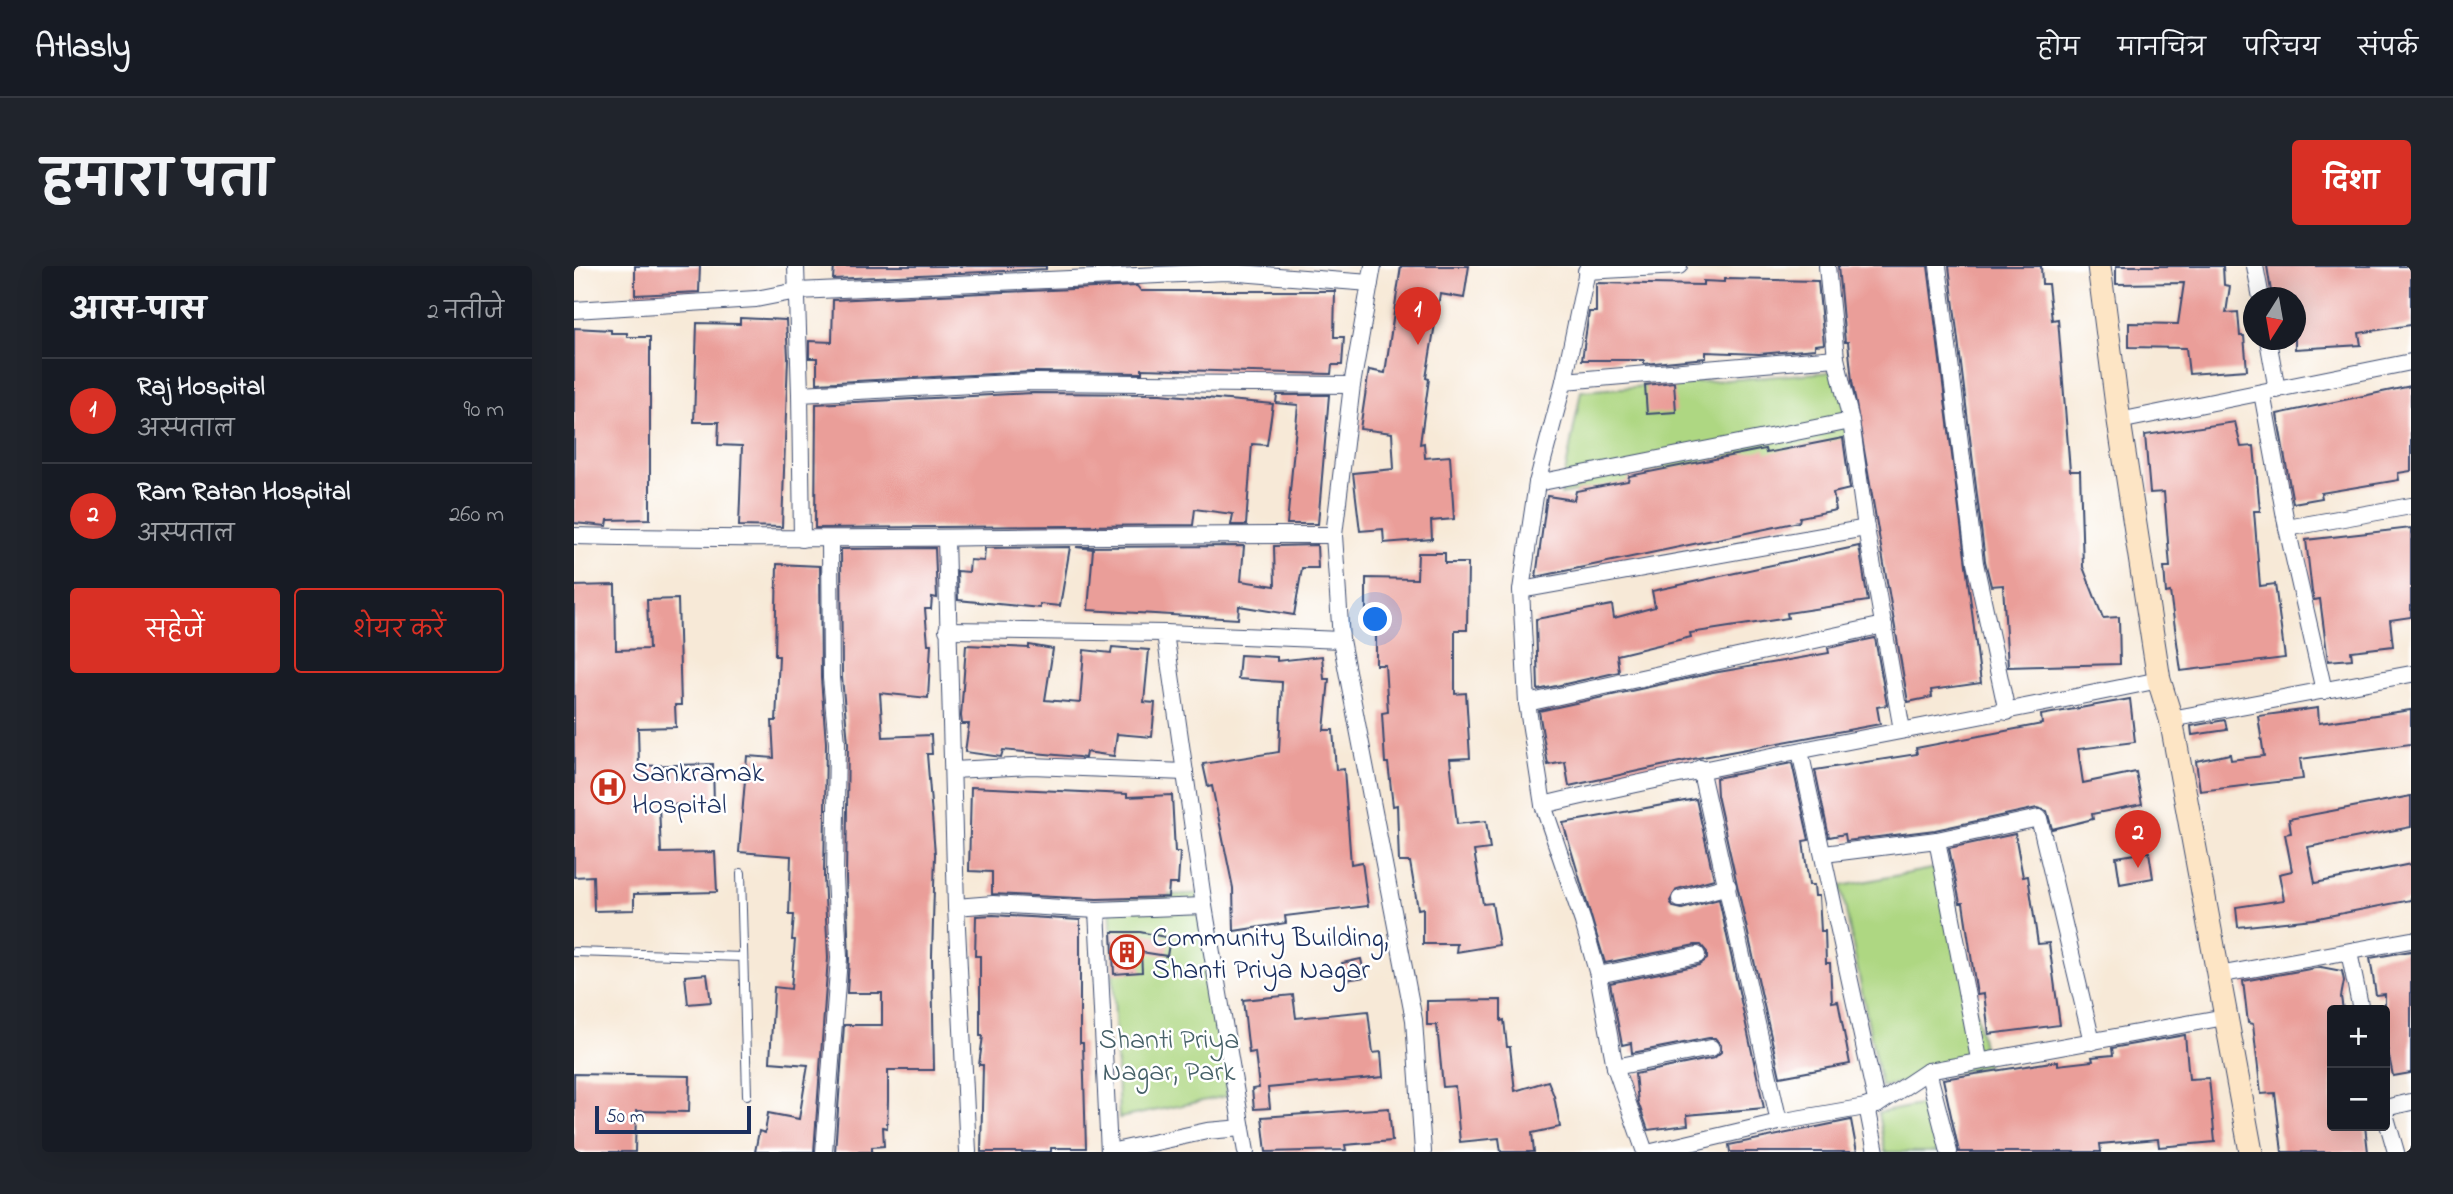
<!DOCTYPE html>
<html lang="hi">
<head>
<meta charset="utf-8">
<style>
  :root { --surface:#171b24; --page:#20242c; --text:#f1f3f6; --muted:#9ea1a6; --line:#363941; --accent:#d93025 }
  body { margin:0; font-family:"Indie Flower","Playpen Sans Deva",sans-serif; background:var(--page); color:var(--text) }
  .controls { position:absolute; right:21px; bottom:21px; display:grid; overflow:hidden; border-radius:7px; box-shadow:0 7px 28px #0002 }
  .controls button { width:63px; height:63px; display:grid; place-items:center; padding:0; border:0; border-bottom:2px solid var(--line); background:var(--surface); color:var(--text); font:35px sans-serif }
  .compass { position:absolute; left:1669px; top:21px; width:63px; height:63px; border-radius:50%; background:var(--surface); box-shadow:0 7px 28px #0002; rotate:191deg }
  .scale { position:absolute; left:21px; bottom:18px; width:156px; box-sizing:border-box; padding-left:7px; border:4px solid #1b2f5e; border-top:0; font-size:19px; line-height:24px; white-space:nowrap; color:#1b2f5e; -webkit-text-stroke:5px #fff; paint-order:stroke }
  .you { position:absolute; left:802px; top:354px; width:24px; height:24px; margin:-18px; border:5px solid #fff; border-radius:50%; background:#1a73e8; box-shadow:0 0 0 10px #1a73e833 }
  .badge { display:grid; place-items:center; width:46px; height:46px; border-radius:50%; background:var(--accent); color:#fff; font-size:23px; font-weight:700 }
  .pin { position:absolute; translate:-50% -58px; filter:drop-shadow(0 2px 4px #0008) }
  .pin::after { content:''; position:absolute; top:37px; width:24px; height:21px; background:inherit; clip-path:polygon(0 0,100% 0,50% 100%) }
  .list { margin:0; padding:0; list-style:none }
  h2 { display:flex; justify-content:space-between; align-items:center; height:91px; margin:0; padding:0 28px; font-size:30px }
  h2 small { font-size:23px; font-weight:400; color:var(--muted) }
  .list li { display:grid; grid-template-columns:46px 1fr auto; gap:21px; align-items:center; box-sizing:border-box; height:105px; padding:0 28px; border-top:2px solid var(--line) }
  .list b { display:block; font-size:26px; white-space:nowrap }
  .list p { margin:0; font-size:23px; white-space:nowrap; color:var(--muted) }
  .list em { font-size:23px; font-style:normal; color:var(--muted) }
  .actions { display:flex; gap:14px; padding:21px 28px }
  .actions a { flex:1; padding:16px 0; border:2px solid var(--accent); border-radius:7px; text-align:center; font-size:24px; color:var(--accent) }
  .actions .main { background:var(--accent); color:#fff }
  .map { position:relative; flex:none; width:1837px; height:886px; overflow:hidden; border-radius:7px }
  header { display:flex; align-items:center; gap:42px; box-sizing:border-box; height:98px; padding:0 35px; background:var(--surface); border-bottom:2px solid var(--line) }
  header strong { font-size:33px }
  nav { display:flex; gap:38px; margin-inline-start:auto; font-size:24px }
  .intro { display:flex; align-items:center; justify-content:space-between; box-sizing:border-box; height:168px; padding:0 42px }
  h1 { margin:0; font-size:49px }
  .button { padding:18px 32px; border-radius:7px; background:var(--accent); color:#fff; font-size:24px; font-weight:700 }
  main { display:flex; gap:42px; padding:0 42px }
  aside { flex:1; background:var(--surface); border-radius:7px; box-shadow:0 7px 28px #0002 }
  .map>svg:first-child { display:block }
  .green { fill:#aed782; stroke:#648370; stroke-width:2 }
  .building { fill:#ea9e99 }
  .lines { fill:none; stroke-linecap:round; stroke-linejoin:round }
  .lane-casing { stroke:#3c4b70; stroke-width:10 }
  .street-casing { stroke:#3c4b70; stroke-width:18 }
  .secondary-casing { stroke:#3c4b70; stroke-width:25 }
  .lane { stroke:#fff; stroke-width:8 }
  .street { stroke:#fff; stroke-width:16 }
  .secondary { stroke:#fde5c5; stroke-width:23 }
  .labels { text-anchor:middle; stroke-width:5; stroke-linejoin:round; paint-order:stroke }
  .poi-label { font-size:28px; fill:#1b2f5e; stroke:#fff; text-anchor:start }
  .park-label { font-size:28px; fill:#476169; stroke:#fff }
</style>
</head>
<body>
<header>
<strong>Atlasly</strong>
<nav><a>होम</a><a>मानचित्र</a><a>परिचय</a><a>संपर्क</a></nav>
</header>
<div class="intro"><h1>हमारा पता</h1><a class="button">दिशा</a></div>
<main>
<aside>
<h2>आस-पास<small>2 नतीजे</small></h2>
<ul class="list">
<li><span class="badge">1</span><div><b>Raj Hospital</b><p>अस्पताल</p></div><em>90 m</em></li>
<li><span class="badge">2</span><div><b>Ram Ratan Hospital</b><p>अस्पताल</p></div><em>260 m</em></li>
</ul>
<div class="actions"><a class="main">सहेजें</a><a>शेयर करें</a></div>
</aside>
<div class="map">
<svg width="1837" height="886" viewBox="0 0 1837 886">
  <rect width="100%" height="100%" fill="#fff"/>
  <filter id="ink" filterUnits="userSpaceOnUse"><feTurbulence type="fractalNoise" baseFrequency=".0143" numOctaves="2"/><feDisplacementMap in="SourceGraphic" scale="14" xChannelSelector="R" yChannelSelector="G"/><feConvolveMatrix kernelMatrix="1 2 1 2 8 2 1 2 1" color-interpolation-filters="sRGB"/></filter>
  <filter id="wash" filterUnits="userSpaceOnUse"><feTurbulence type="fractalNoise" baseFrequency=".00686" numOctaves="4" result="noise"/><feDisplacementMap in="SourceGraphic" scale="28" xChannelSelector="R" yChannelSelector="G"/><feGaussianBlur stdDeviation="1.57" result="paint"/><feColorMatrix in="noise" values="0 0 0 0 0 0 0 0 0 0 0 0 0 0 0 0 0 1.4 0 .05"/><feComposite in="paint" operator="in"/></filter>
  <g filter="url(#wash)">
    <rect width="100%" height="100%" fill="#f7e9d7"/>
    <g class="green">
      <polygon points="1270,105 1280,172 987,229 1007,125"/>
      <polygon points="1373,600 1413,800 1307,821 1267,620"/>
      <polygon points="631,627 653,830 545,852 536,633"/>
      <polygon points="1356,837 1368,886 1311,886 1304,847"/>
    </g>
    <g id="blocks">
      <g class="building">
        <polygon points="61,0 126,0 125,26 61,29"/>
        <polygon points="260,0 472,0 472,3 259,13"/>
        <polygon points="827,0 895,0 890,32 866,28 852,112 855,113 846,178 850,177 851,192 876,190 880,253 857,255 858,273 810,277 809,263 786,265 779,207 820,203 818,167 786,163 795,104 811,107"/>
        <polygon points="1264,0 1354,0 1407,417 1357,424 1358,431 1334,436 1278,115 1274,76 1271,76"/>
        <polygon points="1375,0 1467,0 1468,18 1474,18 1478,54 1484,53 1496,205 1506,205 1509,301 1529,352 1545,351 1546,398 1434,401 1429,319 1417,320 1411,295"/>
        <polygon points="1542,0 1649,0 1650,19 1656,20 1652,47 1664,46 1666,70 1670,70 1673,104 1615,108 1612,82 1555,81 1555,57 1604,58 1610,17 1542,18"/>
        <polygon points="1693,0 1837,0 1837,59 1785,67 1787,79 1721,83 1721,32 1698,32"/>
        <polygon points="1150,13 1244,15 1250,78 1241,79 1241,83 1185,88 1132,86 1132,92 1070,98 1070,94 1008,94 1015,46 1022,46 1022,17 1129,19 1129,15 1150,16"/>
        <polygon points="563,20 567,25 761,25 760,71 770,71 768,99 758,99 757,108 568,103 568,107 458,106 243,117 243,92 235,92 235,75 258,76 259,34"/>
        <polygon points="166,52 212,54 214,91 208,261 165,260 168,180 144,179 145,156 120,156 123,57 166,58"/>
        <polygon points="0,62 37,64 37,67 53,67 53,71 76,71 76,253 34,254 33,260 0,257"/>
        <polygon points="1100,116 1102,146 1073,148 1071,119"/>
        <polygon points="1837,120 1837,205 1824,207 1825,214 1747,227 1748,232 1719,237 1703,148"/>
        <polygon points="459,127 586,128 699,138 693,179 678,178 672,259 657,259 659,248 621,243 619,259 241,262 242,138"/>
        <polygon points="703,129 755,129 744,258 713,258 724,139 702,137"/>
        <polygon points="1661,156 1667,181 1680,180 1686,245 1680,245 1686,320 1701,318 1711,392 1607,405 1596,326 1592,327 1590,301 1596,301 1590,226 1576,227 1571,169"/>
        <polygon points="1269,172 1276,223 1259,227 1262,244 1226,251 1225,256 962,311 973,230 1000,234 1002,225 1054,215 1055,210 1191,183 1192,187"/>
        <polygon points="1837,262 1837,351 1816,354 1819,380 1777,385 1778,393 1754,395 1746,333 1740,334 1738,326 1732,274"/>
        <polygon points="743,279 744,302 728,302 720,349 665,340 664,353 514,344 519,283 502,281 670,280 667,315 701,320 700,280"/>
        <polygon points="1285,280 1294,335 1213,347 1214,352 1116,367 1117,371 1043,389 1045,406 964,424 962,353 1038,339 1040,352 1081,341 1078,325"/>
        <polygon points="496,281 486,340 466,338 466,342 384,334 383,305 395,306 396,294 410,295 411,282"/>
        <polygon points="361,282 363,332 358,331 357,343 351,343 354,378 357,378 354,432 306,427 309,471 357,469 358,488 353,488 361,588 358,690 360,804 314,804 314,835 313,862 309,861 310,880 298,881 298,886 261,886 270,759 308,759 308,727 273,727 275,693 272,611 274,477 268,411 267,283"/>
        <polygon points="844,287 871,287 871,297 894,297 893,364 881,364 881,428 892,427 896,492 876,493 883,558 912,555 916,583 900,585 909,638 918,637 925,679 882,686 883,678 849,678 849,642 844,643 836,596 825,596 823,539 819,540 814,497 811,497 808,447 814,446 811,399 802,399 802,360 792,360 792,312 843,313"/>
        <polygon points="203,298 246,300 247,412 252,477 250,611 254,692 240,886 181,886 185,865 191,867 194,847 225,853 234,799 196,796 200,721 217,723 221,674 218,674 220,649 215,649 217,590 165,586 173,490 200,492 198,455 202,455 205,390 201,390"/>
        <polygon points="41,319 42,384 75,383 73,334 104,333 107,439 101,439 102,461 64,462 65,500 139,498 140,538 85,539 87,587 141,586 143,626 60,628 60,644 20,645 19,610 0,611 0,320"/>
        <polygon points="1301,372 1313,439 1303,441 1306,458 1124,492 995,520 991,496 974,499 965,445 1139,407 1255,387 1254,382"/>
        <polygon points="392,379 455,382 455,379 479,383 471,434 506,437 510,384 537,387 538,381 575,384 570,436 581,437 578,471 543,468 540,490 512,486 511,492 504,491 429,484 427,491 391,486 395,458 388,458 387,450"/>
        <polygon points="666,389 703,391 703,395 748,390 750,413 755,413 750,464 759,464 762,504 770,503 777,598 788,596 794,640 711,650 712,657 660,665 659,622 638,520 634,521 629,498 705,486 708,416 664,413"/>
        <polygon points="1556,433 1561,476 1504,483 1509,517 1562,506 1568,538 1518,548 1519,553 1478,563 1473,545 1463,542 1361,564 1272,575 1271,568 1255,571 1241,504 1343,488 1342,482 1468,458 1467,449"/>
        <polygon points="1744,442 1745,457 1837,444 1837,478 1726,493 1729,513 1626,525 1622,495 1656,488 1657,494 1690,490 1684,450"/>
        <polygon points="1651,454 1653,464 1618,469 1617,460"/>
        <polygon points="1218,497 1235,574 1229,575 1235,619 1240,619 1241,630 1245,630 1247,665 1251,665 1252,697 1256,697 1258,736 1264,735 1276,798 1206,811 1143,529 1142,512"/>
        <polygon points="397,521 553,528 553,531 598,529 601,586 606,586 604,618 595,618 594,631 523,633 418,628 418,606 395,605"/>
        <polygon points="1837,530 1837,561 1734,581 1741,617 1837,598 1837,634 1739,653 1664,661 1662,641 1710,634 1705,608 1718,605 1711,568 1717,567 1715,553"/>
        <polygon points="1122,533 1140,613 1103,623 1096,635 1099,641 1108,643 1145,633 1190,842 1113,849 1114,859 1074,864 1064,836 1061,808 1140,792 1147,786 1147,779 1141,772 1135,772 1058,787 1057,777 1048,779 1036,717 1125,699 1133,693 1133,686 1127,679 1121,679 1031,697 989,557"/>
        <polygon points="1441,568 1449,611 1454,610 1464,678 1475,677 1486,759 1415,768 1410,728 1403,729 1389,637 1386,637 1375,582"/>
        <polygon points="1575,586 1579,612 1546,618 1542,591"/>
        <polygon points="419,649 506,654 506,777 509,777 512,882 477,882 477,886 407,886 409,799 405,799 409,770 406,770 406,690 401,690 402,650"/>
        <polygon points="538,666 566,666 596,672 593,690 567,686 568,706 540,708"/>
        <polygon points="1837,685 1837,807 1819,810 1811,771 1811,728 1802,729 1796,692"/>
        <polygon points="787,693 791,711 771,714 768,697"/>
        <polygon points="1747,701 1768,705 1770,715 1767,731 1769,744 1758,744 1758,860 1791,860 1794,886 1708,886 1701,827 1687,828 1679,758 1674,757 1669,715"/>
        <polygon points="133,708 137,736 114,738 111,710"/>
        <polygon points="719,729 722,752 794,745 799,787 807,786 809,811 694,822 696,842 680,843 678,823 685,822 681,786 675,787 669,734"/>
        <polygon points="927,734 927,755 930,754 933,781 936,781 941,825 974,815 980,830 986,861 958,867 960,886 927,886 925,872 886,876 881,820 869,821 863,759 853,759 853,735"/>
        <polygon points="1611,769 1615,813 1635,812 1641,876 1585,881 1584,873 1526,878 1527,886 1385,886 1369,813 1484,795 1484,799 1519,795 1518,791 1539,789 1538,782"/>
        <polygon points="0,808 116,810 115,846 62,845 61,886 0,886"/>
        <polygon points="815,842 818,875 771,879 772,884 692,886 688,851"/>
        <polygon points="1277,854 1283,886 1156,886 1155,879"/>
      </g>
    </g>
  </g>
  <g filter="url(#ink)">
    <use href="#blocks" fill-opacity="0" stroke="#3c4b70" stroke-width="2"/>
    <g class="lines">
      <defs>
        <g id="lane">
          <polyline points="167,607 173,829"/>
          <polyline points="0,686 169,691"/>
        </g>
        <g id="street">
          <polyline points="222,0 226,128"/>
          <polyline points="1014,0 990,115 963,217 947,324 953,437 969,539 1009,656 1024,709 1041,801 1071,886"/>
          <polyline points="1253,0 1262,92 1277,155 1292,262 1328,464"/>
          <polyline points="1364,0 1401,297 1433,446"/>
          <polyline points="1681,0 1687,32"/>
          <polyline points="1012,5 1105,0"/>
          <polyline points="0,44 182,33 223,25 652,6 796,17"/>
          <polyline points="1694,74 1703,124"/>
          <polyline points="990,115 1262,92"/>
          <polyline points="1688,127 1713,262 1750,425"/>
          <polyline points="1545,155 1837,96"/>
          <polyline points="963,217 1277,155"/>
          <polyline points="1713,262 1837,240"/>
          <polyline points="760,269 778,119 799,0"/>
          <path d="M0,270C253,276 507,268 760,269L767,374"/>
          <polyline points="372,272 382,641 394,886"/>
          <polyline points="228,273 226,128 459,116 778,119"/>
          <polyline points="947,324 1292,262"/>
          <polyline points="373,364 591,367 630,640 672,886"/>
          <polyline points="591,367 767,374 840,754 849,886"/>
          <polyline points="953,437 1310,359"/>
          <polyline points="1597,453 1837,408"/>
          <polyline points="1226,485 1303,839"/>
          <polyline points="1126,502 1205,856"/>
          <polyline points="379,504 457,500 611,506"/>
          <path d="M969,539C1173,491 1380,457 1585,414"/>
          <polyline points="1363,574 1405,793"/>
          <polyline points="1250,588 1363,574 1465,552 1518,776"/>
          <polyline points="1106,633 1154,620"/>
          <polyline points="382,641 419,638 523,644 630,640"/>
          <polyline points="523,644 535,886"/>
          <polyline points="1775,686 1787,744"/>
          <polyline points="1024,709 1123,689"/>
          <polyline points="1644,709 1837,674"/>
          <polyline points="1041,801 1137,782"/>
          <polyline points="1354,805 1375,886"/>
          <polyline points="1293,840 1302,886"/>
          <polyline points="1811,842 1837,836"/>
          <polyline points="1811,848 1822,886"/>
          <polyline points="250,886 265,692 261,611 263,477 257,412 256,273"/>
          <polyline points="536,886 633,865 668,862"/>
          <polyline points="1078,886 1205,856 1303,839 1354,805 1651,751"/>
        </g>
        <polyline id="secondary" points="1525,0 1545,155 1585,414 1597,453 1677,886"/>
      </defs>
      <use href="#lane" class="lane-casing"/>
      <use href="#street" class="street-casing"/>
      <use href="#secondary" class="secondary-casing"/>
      <use href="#lane" class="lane"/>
      <use href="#street" class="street"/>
      <use href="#secondary" class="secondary"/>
    </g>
  </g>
  <defs>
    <symbol id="hospital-ring" viewBox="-11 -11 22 22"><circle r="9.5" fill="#fff" stroke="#c8321e" stroke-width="1.5"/><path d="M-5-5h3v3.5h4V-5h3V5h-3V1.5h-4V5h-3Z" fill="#c8321e"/></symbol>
    <symbol id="building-ring" viewBox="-11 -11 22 22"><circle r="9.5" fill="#fff" stroke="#c8321e" stroke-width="1.5"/><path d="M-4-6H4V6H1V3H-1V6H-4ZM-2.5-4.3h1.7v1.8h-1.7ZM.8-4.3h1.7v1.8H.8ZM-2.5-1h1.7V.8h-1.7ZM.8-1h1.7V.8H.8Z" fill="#c8321e"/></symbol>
  </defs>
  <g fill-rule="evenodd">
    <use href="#hospital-ring" x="15" y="502" width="38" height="38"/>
    <use href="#building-ring" x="534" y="667" width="38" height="38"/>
  </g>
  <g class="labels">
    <g class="poi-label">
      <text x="58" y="515">Sankramak<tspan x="58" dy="32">Hospital</tspan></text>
      <text x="578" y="680">Community Building,<tspan x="578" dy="32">Shanti Priya Nagar</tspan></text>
    </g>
    <g class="park-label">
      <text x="595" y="782">Shanti Priya<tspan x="595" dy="32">Nagar, Park</tspan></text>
    </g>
  </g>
</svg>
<div class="controls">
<button>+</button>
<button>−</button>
</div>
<svg class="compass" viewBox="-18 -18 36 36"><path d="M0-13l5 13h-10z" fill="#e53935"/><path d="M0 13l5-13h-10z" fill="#9ea1a6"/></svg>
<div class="scale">50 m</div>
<div class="you"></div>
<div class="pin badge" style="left:844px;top:79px">1</div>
<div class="pin badge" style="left:1564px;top:602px">2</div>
</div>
</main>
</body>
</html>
